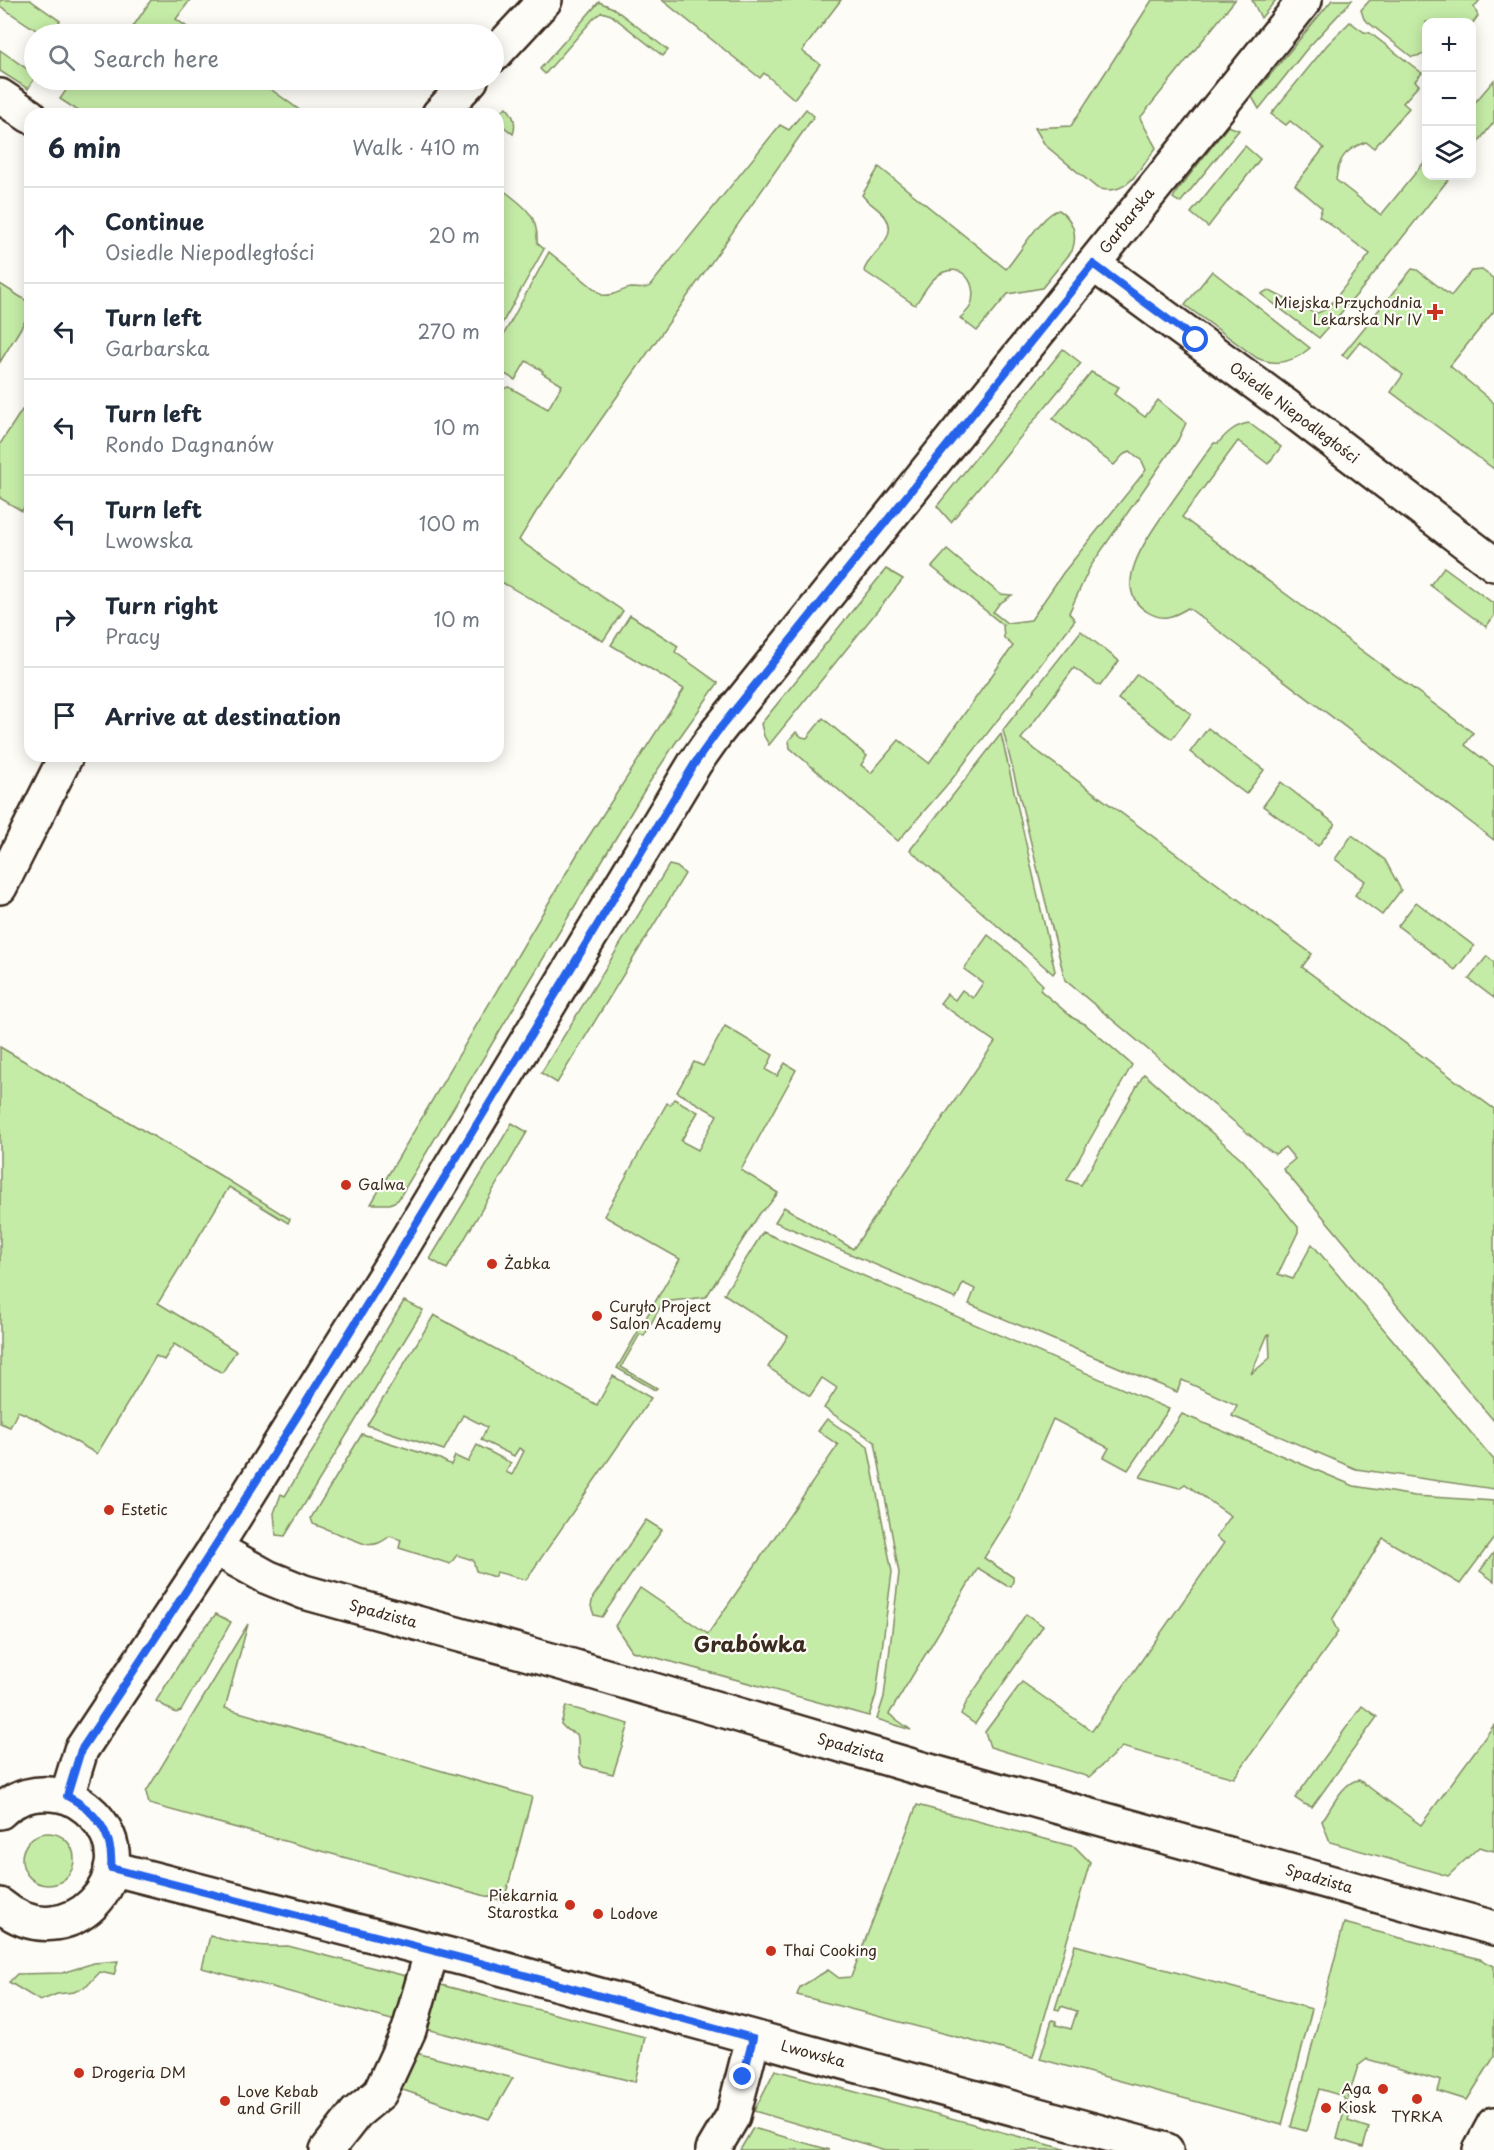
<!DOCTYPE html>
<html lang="en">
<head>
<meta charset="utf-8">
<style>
  :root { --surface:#fff; --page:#f2f2f3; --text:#1f2937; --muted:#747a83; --line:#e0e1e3 }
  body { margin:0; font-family:"Playpen Sans",sans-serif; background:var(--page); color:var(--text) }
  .controls { position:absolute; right:18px; top:18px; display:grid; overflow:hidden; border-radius:12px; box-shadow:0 3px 15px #0003 }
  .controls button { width:54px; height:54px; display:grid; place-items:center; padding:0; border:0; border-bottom:2px solid var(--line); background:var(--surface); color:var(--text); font:30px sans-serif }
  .stop { position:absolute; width:18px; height:18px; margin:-14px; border:4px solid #2563eb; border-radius:50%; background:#fff }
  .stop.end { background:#2563eb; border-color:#fff; box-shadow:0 2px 6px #0008 }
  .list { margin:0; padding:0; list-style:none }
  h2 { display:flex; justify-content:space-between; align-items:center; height:78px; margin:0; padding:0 24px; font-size:26px }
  h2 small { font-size:20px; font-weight:400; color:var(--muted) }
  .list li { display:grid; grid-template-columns:39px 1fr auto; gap:18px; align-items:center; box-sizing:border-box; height:96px; padding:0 24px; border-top:2px solid var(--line) }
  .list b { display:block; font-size:22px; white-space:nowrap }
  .list p { margin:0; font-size:20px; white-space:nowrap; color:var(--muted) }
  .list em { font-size:20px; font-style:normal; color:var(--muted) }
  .icon { flex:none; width:33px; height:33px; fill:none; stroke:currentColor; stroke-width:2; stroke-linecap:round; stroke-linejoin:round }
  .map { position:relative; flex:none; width:1494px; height:2150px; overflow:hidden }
  .search { position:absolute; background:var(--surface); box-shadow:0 3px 15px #0003; left:24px; top:24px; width:480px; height:66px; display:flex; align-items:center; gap:15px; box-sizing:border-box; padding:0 21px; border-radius:33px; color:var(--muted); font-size:22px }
  .panel { position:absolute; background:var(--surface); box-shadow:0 3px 15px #0003; left:24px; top:108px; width:480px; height:654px; border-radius:18px }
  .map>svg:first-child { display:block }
  .green { fill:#c5eca7; stroke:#808b62; stroke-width:1.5; fill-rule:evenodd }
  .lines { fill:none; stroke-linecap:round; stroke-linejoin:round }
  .minor-casing { stroke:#3b2a1e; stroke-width:38 }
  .minor { stroke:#fdfcf7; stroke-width:33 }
  .route { stroke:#2563eb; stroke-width:8 }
  .poi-dot { fill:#c8321e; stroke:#fdfcf7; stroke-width:2 }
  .labels { text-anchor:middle; stroke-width:4.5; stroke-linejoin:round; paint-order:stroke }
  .street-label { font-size:15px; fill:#3b2a1e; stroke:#fdfcf7 }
  .poi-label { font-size:15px; fill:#3b2a1e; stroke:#fdfcf7; text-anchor:start }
  .district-label { font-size:21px; font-weight:bold; fill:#3b2a1e; stroke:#fdfcf7 }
</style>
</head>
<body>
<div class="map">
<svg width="1494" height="2150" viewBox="0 0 1494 2150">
  <rect width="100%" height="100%" fill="#fdfcf7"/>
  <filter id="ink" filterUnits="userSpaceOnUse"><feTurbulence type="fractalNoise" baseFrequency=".0167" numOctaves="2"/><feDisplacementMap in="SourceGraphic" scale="12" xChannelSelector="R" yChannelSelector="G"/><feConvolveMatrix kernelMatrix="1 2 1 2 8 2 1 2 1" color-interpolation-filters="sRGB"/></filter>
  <g filter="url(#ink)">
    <g class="green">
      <polygon points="0,0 30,0 60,21 51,34 42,34 0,6"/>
      <polygon points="151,0 190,0 176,19 197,34 128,34"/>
      <polygon points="662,0 841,0 802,51 820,64 794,99 764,73 760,78"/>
      <path d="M1152,0H1235L1140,118L1156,148C1139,169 1128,198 1097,188L1045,145L1035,128L1071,126Z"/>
      <polygon points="1252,0 1276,0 1261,18"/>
      <polygon points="1332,0 1352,0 1306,50 1259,109 1252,97"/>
      <polygon points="1370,0 1480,0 1474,7 1478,16 1472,24 1426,22 1426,54 1412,57 1364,19 1361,10"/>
      <polygon points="599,2 613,8 668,50 663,56 611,15 602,12 594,18 545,74 540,69"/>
      <path d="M1350,22L1364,32L1370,33L1422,73L1415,81L1419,85L1403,103L1409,108L1374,148L1366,142C1346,149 1338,158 1336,180L1381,215L1426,160V176H1451L1360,291L1319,338L1261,294L1268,290L1309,311L1318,313L1328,308L1370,254L1319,216L1322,208L1295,185L1324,148L1290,121L1286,125L1271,114L1327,45Z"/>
      <polygon points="0,50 34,74 34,79 28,89 0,71"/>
      <polygon points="73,80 258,80 305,114 83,114 60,99"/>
      <polygon points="1494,80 1494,122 1472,150 1472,106"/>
      <path d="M506,107C514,115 517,123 513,134L498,122V115Z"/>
      <path d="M806,109L814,116L536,512L519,540L623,611L603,641L498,580V398L502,389L509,387L548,409L562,385L542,373L543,371L526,361L515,380L498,370V345L549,252L602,295C614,297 619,290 631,288C638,288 644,290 650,286L780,125L789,130Z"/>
      <polygon points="1228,126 1239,130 1180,203 1173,198 1177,191"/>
      <polygon points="1245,146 1260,159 1208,227 1191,213"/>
      <path d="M879,167L1006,269C1018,256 1043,212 1059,210C1073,219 1078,235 1072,251L1042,288L1008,294L977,331L960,318C963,315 968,311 970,307C979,289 966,263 944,272C931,277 923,294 915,305L864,271C866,257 900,238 886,218C880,209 869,204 862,195Z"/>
      <path d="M498,186C520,204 539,212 537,243L544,249L500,327L498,325V280L504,273L498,268Z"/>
      <polygon points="1412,269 1417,270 1451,296 1471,271 1482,270 1494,279 1494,311 1450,366 1494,403 1494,469 1391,392 1403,375 1360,342 1347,358 1342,355"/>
      <path d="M1212,271L1310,348C1294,362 1277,367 1257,358L1185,305Z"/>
      <polygon points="0,284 30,303 30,313 0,362"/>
      <polygon points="1063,349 1081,363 951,522 937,506"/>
      <polygon points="1091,372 1119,387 1114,394 1145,417 1158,400 1186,423 1178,440 1090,567 1069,613 1075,620 952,779 898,841 790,748 789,740 796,732 802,737 807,738 823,718 867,756 861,765 871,773 899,740 929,763 1013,646 1004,638 1003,625 932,567 947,550 1000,594 1012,595 999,604 993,612 1007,623 1031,620 1063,573 1146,470 1142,461 1130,451 1123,455 1114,465 1053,419"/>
      <polygon points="22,410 30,414 30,496 22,511 0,498 0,444"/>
      <path d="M1249,423L1281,447L1268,464L1238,441L1182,517L1473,733L1465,745L1494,767V840L1194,612L1188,608C1173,617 1162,622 1146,611C1106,585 1156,526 1174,499C1187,481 1200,462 1214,443H1218C1227,433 1235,425 1249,423Z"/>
      <polygon points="1444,567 1494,604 1494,616 1486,627 1430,585"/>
      <polygon points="886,569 903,579 769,745 764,736 761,724"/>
      <polygon points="630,615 678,646 675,652 718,683 674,745 647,786 398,1200 390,1204 371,1204 578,853 684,689 611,645"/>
      <polygon points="1081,631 1119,661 1100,686 1074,668 1021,739 1312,954 1302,967 1494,1109 1494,1421 1283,1169 1295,1159 1285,1147 1275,1154 1263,1146 1065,980 1003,730"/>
      <polygon points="1137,674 1191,714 1172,739 1118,699"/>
      <polygon points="1208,728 1264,770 1246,794 1190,752"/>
      <polygon points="1001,734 1055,971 1053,974 910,850"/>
      <polygon points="1281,782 1335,824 1318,846 1263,806"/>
      <polygon points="1352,835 1385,860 1401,890 1382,915 1355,895 1365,881 1335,859"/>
      <polygon points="669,865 677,867 685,874 557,1083 541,1073"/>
      <polygon points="1416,902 1474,946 1455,970 1398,926"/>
      <path d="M988,935L1013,955L1043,985L1040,990L1073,1018L1085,1024L1132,1065L1067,1180L1081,1185L1144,1074L1243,1160L1298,1227V1232L1278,1274L1293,1279L1312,1244L1494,1460V1489L1356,1469L1232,1416L1237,1405L1182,1380L1177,1392L969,1304L975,1289L963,1283L956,1299L775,1222L784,1207L853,1249L995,1042L940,1003L947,994L955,1000L962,990L973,998L983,983L964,969ZM1269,1334L1270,1358L1251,1374L1268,1334Z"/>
      <polygon points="1487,956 1494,962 1494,998 1469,979"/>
      <polygon points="725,1026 773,1055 766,1070 777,1076 785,1063 796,1070 741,1170 778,1193 768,1206 760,1213 706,1297 663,1302 644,1336 640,1334 621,1367 657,1388 655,1390 617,1368 680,1259 604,1216 667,1103 670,1105 674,1099 698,1112 681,1141 698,1150 717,1115 677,1092 694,1062 703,1066"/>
      <polygon points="0,1047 213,1171 290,1219 288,1223 229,1187 158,1303 236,1351 222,1373 174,1344 164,1360 156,1356 97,1454 36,1419 18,1411 10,1427 0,1423"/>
      <polygon points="512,1123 527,1132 447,1269 430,1259"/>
      <polygon points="763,1232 1169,1409 1128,1470 1104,1457 1109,1448 1053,1419 1011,1515 984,1558 1013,1577 1013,1581 1011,1586 1007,1586 978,1568 889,1714 911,1730 877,1719 884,1697 899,1573 875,1442 824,1408 837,1388 822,1378 810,1396 768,1367 788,1336 724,1294"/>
      <polygon points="404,1301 423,1310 285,1536 276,1535 274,1513 281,1494 285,1496"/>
      <path d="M434,1315L597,1405L613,1376L651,1398L526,1580L497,1572L494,1577L476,1571L473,1560L457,1555L450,1564L399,1548L401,1540L390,1536C382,1542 376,1546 365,1544L313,1524L311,1518L362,1434L440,1459L451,1465L455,1456L468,1462L477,1445L511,1463L506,1472L512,1475L524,1451L519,1448L514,1456L481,1440L487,1427L463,1415L444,1450L367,1425Z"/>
      <polygon points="1182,1414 1354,1486 1415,1496 1494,1501 1494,1538 1460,1584 1383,1538 1332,1620 1338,1632 1234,1778 1122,1747 1089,1777 990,1747 985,1732 1022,1682 1092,1731 1224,1543 1216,1537 1231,1516 1185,1484 1179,1488 1140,1477"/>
      <polygon points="827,1419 868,1447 892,1572 876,1695 869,1716 632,1651 615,1626 640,1588 708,1634 838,1445 818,1431"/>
      <polygon points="646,1520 662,1530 602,1617 594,1615 591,1606 593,1597"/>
      <polygon points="1494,1552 1494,1581 1480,1571"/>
      <polygon points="216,1614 231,1622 181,1711 176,1713 156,1701 193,1642"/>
      <polygon points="1026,1614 1043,1626 975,1724 961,1714 967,1701"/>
      <polygon points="248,1624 225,1708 532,1797 504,1901 149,1804 146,1792"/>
      <path d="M566,1706L629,1724L613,1774L584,1767C574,1759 581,1746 577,1734L567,1730L561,1724Z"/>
      <polygon points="1362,1706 1377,1717 1312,1807 1304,1804 1295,1798"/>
      <path d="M1494,1725V1851L1479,1847L1448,1876L1330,1842L1322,1821C1331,1809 1343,1781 1359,1780L1421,1825Z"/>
      <polygon points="917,1805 1075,1847 1090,1862 1033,2057 797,1995 800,1987 828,1970 839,1978 851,1977"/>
      <circle cx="48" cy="1859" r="26"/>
      <polygon points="1344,1923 1480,1959 1494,1966 1494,2057 1467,2100 1438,2091 1441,2081 1367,2059 1358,2066 1347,2101 1351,2108 1348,2121 1369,2128 1363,2147 1337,2139 1346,2104 1343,2096 1319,2089 1306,2131 1291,2127"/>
      <path d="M210,1936C237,1944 260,1947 288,1946L645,2037L635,2082L410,2025L202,1968Z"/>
      <polygon points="1075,1945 1312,2009 1282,2125 1040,2059 1052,2020 1056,2021 1056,2025 1071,2029 1077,2011 1061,2006 1059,2010 1055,2009"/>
      <polygon points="118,1961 114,1975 100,1972 87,1986 74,1992 57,1994 40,2001 9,1982 17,1974 62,1973 94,1963"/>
      <polygon points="416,2053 513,2078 489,2119 400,2089"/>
      <polygon points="775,2070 1068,2150 885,2150 754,2111"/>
      <polygon points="753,2128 830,2150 740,2150"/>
    </g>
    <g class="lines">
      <defs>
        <g id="minor">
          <polyline points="494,55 545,0"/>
          <polyline points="0,96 30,116"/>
          <polyline points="439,114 471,80"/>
          <polyline points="1093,264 1285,405 1494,564"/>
          <polyline points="0,887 66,756"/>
          <polyline points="215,1548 267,1577 304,1592 558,1662 926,1770 1494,1928"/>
          <polyline points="67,1796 81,1750 215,1548 397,1256 695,763 717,732 1305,0"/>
          <path d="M0,1812C16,1796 37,1791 59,1795C73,1797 84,1805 94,1815C150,1874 67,1962 0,1905"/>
          <polyline points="111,1868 500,1968 1166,2150"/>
          <polyline points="327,2150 356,2113 380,2093 409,2030 432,1950"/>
          <polyline points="713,2150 733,2116 753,2038"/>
          <polyline points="1480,2150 1494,2124"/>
        </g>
      </defs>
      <use href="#minor" class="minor-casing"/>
      <use href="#minor" class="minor"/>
    </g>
  </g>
  <g class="lines" filter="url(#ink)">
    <path class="route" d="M743,2077L753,2038L477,1962L111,1868C114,1833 96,1811 67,1796L81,1750C297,1429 495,1094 695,763L717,732L1093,264L1196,340"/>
  </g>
  <g class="poi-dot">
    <path d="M1432 303h6v6h6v6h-6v6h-6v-6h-6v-6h6z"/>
    <circle cx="346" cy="1185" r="6"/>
    <circle cx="492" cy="1264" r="6"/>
    <circle cx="597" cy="1316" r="6"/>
    <circle cx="109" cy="1510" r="6"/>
    <circle cx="570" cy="1905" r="6"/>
    <circle cx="598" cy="1914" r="6"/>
    <circle cx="771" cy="1951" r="6"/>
    <circle cx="79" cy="2073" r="6"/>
    <circle cx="1383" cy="2089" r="6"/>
    <circle cx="1417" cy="2099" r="6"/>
    <circle cx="225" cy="2101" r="6"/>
    <circle cx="1326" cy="2108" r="6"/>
  </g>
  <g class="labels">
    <g class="street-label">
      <text transform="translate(1127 221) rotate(-52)" y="5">Garbarska</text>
      <text transform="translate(1294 413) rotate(37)" y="5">Osiedle Niepodległości</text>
      <text transform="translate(383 1614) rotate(15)" y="5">Spadzista</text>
      <text transform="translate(851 1748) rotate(16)" y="5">Spadzista</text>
      <text transform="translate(1319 1879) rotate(16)" y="5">Spadzista</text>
      <text transform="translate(813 2054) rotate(15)" y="5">Lwowska</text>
    </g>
    <g class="poi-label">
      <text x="1422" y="308" text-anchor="end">Miejska Przychodnia<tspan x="1422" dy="17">Lekarska Nr IV</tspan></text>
      <text x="358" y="1190">Galwa</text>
      <text x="504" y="1269">Żabka</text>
      <text x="609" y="1312">Curyło Project<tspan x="609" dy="17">Salon Academy</tspan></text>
      <text x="121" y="1515">Estetic</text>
      <text x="558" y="1901" text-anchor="end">Piekarnia<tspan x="558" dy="17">Starostka</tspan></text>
      <text x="610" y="1919">Lodove</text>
      <text x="783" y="1956">Thai Cooking</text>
      <text x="91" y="2078">Drogeria DM</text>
      <text x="1371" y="2094" text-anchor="end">Aga</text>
      <text x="237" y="2097">Love Kebab<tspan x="237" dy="17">and Grill</tspan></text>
      <text x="1338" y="2113">Kiosk</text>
      <text x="1417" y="2122" text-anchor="middle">TYRKA</text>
    </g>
    <g class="district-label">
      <text x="750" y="1652">Grabówka</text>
    </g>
  </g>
</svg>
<div class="controls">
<button>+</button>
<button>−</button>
<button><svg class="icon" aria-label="layers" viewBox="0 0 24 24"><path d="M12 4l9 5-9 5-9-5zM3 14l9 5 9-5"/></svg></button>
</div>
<div class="stop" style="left:1196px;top:340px"></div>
<div class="stop end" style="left:743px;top:2077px"></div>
<div class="search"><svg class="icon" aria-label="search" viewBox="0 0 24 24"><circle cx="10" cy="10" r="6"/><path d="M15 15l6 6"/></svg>Search here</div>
<section class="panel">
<h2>6 min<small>Walk · 410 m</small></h2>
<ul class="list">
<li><svg class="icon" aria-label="ahead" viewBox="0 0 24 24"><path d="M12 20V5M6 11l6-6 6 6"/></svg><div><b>Continue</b><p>Osiedle Niepodległości</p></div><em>20 m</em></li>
<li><svg class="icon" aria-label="left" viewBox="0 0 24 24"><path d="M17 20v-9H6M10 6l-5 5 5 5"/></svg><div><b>Turn left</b><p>Garbarska</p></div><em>270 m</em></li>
<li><svg class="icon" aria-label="left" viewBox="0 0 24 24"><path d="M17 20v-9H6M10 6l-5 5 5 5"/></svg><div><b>Turn left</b><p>Rondo Dagnanów</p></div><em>10 m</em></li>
<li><svg class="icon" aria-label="left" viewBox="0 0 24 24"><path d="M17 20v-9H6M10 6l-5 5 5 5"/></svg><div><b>Turn left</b><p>Lwowska</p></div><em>100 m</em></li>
<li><svg class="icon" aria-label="right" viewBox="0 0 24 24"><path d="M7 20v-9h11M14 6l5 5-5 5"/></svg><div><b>Turn right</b><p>Pracy</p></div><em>10 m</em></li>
<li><svg class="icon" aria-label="arrive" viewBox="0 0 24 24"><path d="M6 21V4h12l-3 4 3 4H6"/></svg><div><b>Arrive at destination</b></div></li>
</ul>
</section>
</div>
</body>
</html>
